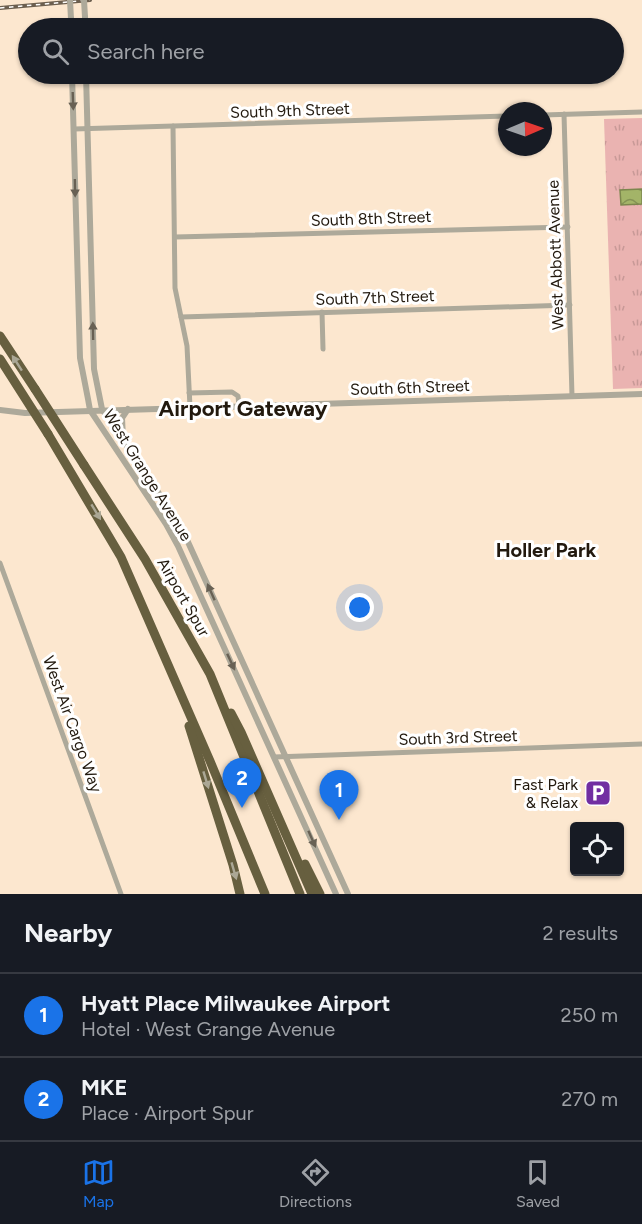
<!DOCTYPE html>
<html lang="en">
<head>
<meta charset="utf-8">
<style>
  :root { --surface:#171b24; --page:#242831; --text:#f1f3f6; --muted:#9ea1a6; --line:#363941; --accent:#1a73e8 }
  body { margin:0; font-family:Figtree,sans-serif; background:var(--page); color:var(--text) }
  .controls { position:absolute; right:18px; bottom:18px; display:grid; overflow:hidden; border-radius:6px; box-shadow:0 2px 4px #0004 }
  .controls button { width:54px; height:54px; display:grid; place-items:center; padding:0; border:0; border-bottom:2px solid var(--line); background:var(--surface); color:var(--text); font:30px sans-serif }
  .compass { position:absolute; left:498px; top:102px; width:54px; height:54px; border-radius:50%; background:var(--surface); box-shadow:0 2px 4px #0004; rotate:88deg }
  .you { position:absolute; left:360px; top:608px; width:21px; height:21px; margin:-15px; border:4px solid #fff; border-radius:50%; background:#1a73e8; box-shadow:0 0 0 9px #1a73e833 }
  .badge { display:grid; place-items:center; width:39px; height:39px; border-radius:50%; background:var(--accent); color:#fff; font-size:20px; font-weight:700 }
  .pin { position:absolute; translate:-50% -50px; filter:drop-shadow(0 2px 3px #0008) }
  .pin::after { content:''; position:absolute; top:32px; width:21px; height:18px; background:inherit; clip-path:polygon(0 0,100% 0,50% 100%) }
  .list { margin:0; padding:0; list-style:none }
  h2 { display:flex; justify-content:space-between; align-items:center; height:78px; margin:0; padding:0 24px; font-size:26px }
  h2 small { font-size:20px; font-weight:400; color:var(--muted) }
  .list li { display:grid; grid-template-columns:39px 1fr auto; gap:18px; align-items:center; box-sizing:border-box; height:84px; padding:0 24px; border-top:2px solid var(--line) }
  .list b { display:block; font-size:22px; white-space:nowrap }
  .list p { margin:0; font-size:20px; white-space:nowrap; color:var(--muted) }
  .list em { font-size:20px; font-style:normal; color:var(--muted) }
  .icon { flex:none; width:33px; height:33px; fill:none; stroke:currentColor; stroke-width:2; stroke-linecap:round; stroke-linejoin:round }
  .map { position:relative; flex:none; width:642px; height:894px; overflow:hidden }
  .search { position:absolute; background:var(--surface); box-shadow:0 2px 4px #0004; left:18px; right:18px; top:18px; height:66px; display:flex; align-items:center; gap:15px; box-sizing:border-box; padding:0 21px; border-radius:33px; color:var(--muted); font-size:22px }
  .sheet { height:246px; background:var(--surface) }
  nav { display:flex; justify-content:space-around; align-items:center; box-sizing:border-box; height:84px; border-top:2px solid var(--line); background:var(--surface); font-size:16px; color:var(--muted) }
  nav a { display:grid; justify-items:center; gap:3px }
  nav .on { color:var(--accent) }
  .map>svg:first-child { display:block }
  .park { fill:url(#park-tufts) }
  .water { fill:url(#water-waves); stroke:#7c864d; stroke-width:1.5 }
  .lines { fill:none; stroke-linecap:round; stroke-linejoin:round }
  .minor { stroke:#ada99a; stroke-width:5 }
  .tertiary { stroke:#ada99a; stroke-width:6 }
  .motorway { stroke:#675f3f; stroke-width:9 }
  .rail-casing { stroke:#6b5e4e; stroke-width:4 }
  .rail { stroke:#fff; stroke-width:1.5; stroke-dasharray:4.5; stroke-linecap:butt }
  .tertiary-bridge { stroke:#ada99a; stroke-width:6 }
  .motorway-bridge { stroke:#675f3f; stroke-width:9 }
  .oneway { fill:#686154 }
  .oneway2 { fill:#aba795 }
  .labels { text-anchor:middle; stroke-width:6; stroke-linejoin:round; paint-order:stroke }
  .street-label { font-size:16px; fill:#22190e; stroke:#fff }
  .poi-label { font-size:16px; fill:#22190e; stroke:#fff; text-anchor:end }
  .quarter-label { font-size:20px; font-weight:bold; fill:#22190e; stroke:#fff }
  .district-label { font-size:22px; font-weight:bold; fill:#22190e; stroke:#fff }
</style>
</head>
<body>
<div class="map">
<svg width="642" height="894" viewBox="0 0 642 894">
  <defs>
    <pattern id="park-tufts" width="24" height="20" patternUnits="userSpaceOnUse" patternTransform="scale(1.5)"><rect width="24" height="20" fill="#eab3b1"/><path d="M3 7l-1-3M5 7V3M7 7l1-3M15 17l-1-3M17 17v-4M19 17l1-3" fill="none" stroke="#c89997"/></pattern>
    <pattern id="water-waves" width="16" height="10" patternUnits="userSpaceOnUse" patternTransform="scale(1.5)"><rect width="16" height="10" fill="#a3b468"/><path d="M0 5q4-4 8 0t8 0" fill="none" stroke="#849254"/></pattern>
  </defs>
  <rect width="100%" height="100%" fill="#fce7cf"/>
  <polygon class="park" points="642,118 642,388 613,389 604,119"/>
  <polygon class="water" points="642,189 642,204 621,205 620,190"/>
  <g class="lines">
    <g class="minor">
      <polyline points="564,114 572,396"/>
      <polyline points="543,115 642,112"/>
      <polyline points="173,126 175,288 187,346 190,407"/>
      <polyline points="74,129 507,116"/>
      <polyline points="175,237 568,227"/>
      <polyline points="322,312 323,349"/>
      <polyline points="181,317 570,305"/>
      <polyline points="189,393 232,392 238,396 239,406"/>
      <polyline points="0,563 121,894"/>
      <polyline points="274,757 642,744"/>
    </g>
    <g class="tertiary">
      <polyline points="85,17 85,28"/>
      <polyline points="71,19 71,28"/>
      <polyline points="72,74 80,358 88,399 90,410 166,524 178,546 336,894"/>
      <polyline points="86,74 94,369 102,409 168,507 188,542 348,894"/>
      <polyline points="0,410 25,413 642,394"/>
      <polyline points="123,439 122,418 128,409"/>
    </g>
    <g class="motorway">
      <polyline points="0,336 35,389"/>
      <polyline points="48,434 121,557 210,761 265,894"/>
      <polyline points="84,465 145,559 210,674 300,894"/>
      <polyline points="231,713 241,732 312,894"/>
      <polyline points="189,726 233,865 240,894"/>
      <polyline points="305,864 320,894"/>
    </g>
    <defs>
      <polyline id="rail" points="0,8 90,0"/>
    </defs>
    <use href="#rail" class="rail-casing"/>
    <use href="#rail" class="rail"/>
    <g class="tertiary-bridge">
      <polyline points="70,0 71,19"/>
      <polyline points="84,0 85,17"/>
    </g>
    <g class="motorway-bridge">
      <polyline points="0,359 48,434"/>
      <polyline points="35,389 84,465"/>
    </g>
  </g>
  <defs><path id="oneway-solid" d="M-6-.8H1V-3.2L6.5 0L1 3.2V.8H-6Z" transform="scale(1.5)"/></defs>
  <g class="oneway">
    <use href="#oneway-solid" transform="translate(73 101) rotate(88)"/>
    <use href="#oneway-solid" transform="translate(75 188) rotate(89)"/>
    <use href="#oneway-solid" transform="translate(93 331) rotate(-91)"/>
    <use href="#oneway-solid" transform="translate(211 592) rotate(-114)"/>
    <use href="#oneway-solid" transform="translate(231 662) rotate(65)"/>
    <use href="#oneway-solid" transform="translate(312 839) rotate(66)"/>
  </g>
  <g class="oneway2">
    <use href="#oneway-solid" transform="translate(17 363) rotate(-123)"/>
    <use href="#oneway-solid" transform="translate(96 512) rotate(59)"/>
    <use href="#oneway-solid" transform="translate(206 780) rotate(73)"/>
    <use href="#oneway-solid" transform="translate(234 871) rotate(74)"/>
  </g>
  <defs>
    <symbol id="parking-square" viewBox="-11 -11 22 22"><rect x="-9" y="-9" width="18" height="18" rx="4" fill="#712ea2" stroke="#fff"/><path d="M-3.5-5.5H1a3.5 3.5 0 0 1 0 7H-1V5.5H-3.5ZM-1-3.4V-.6H.8a1.4 1.4 0 0 0 0-2.8Z" fill="#fff"/></symbol>
  </defs>
  <g fill-rule="evenodd">
    <use href="#parking-square" x="583" y="778" width="30" height="30"/>
  </g>
  <g class="labels">
    <g class="street-label">
      <text transform="translate(290 110) rotate(-2)" y="6">South 9th Street</text>
      <text transform="translate(371 218) rotate(-2)" y="6">South 8th Street</text>
      <text transform="translate(555 255) rotate(-92)" y="6">West Abbott Avenue</text>
      <text transform="translate(375 297) rotate(-2)" y="6">South 7th Street</text>
      <text transform="translate(410 387) rotate(-2)" y="6">South 6th Street</text>
      <text transform="translate(148 475) rotate(58)" y="6">West Grange Avenue</text>
      <text transform="translate(184 597) rotate(60)" y="6">Airport Spur</text>
      <text transform="translate(73 724) rotate(70)" y="6">West Air Cargo Way</text>
      <text transform="translate(458 737) rotate(-2)" y="6">South 3rd Street</text>
    </g>
    <g class="poi-label">
      <text x="578" y="790">Fast Park<tspan x="578" dy="18">&amp; Relax</tspan></text>
    </g>
    <g class="quarter-label">
      <text x="546" y="557">Holler Park</text>
    </g>
    <g class="district-label">
      <text x="243" y="416">Airport Gateway</text>
    </g>
  </g>
</svg>
<div class="controls">
<button><svg class="icon" aria-label="locate" viewBox="0 0 24 24"><circle cx="12" cy="12" r="6"/><path d="M12 2v4M12 18v4M2 12h4M18 12h4"/></svg></button>
</div>
<svg class="compass" viewBox="-18 -18 36 36"><path d="M0-13l5 13h-10z" fill="#e53935"/><path d="M0 13l5-13h-10z" fill="#9ea1a6"/></svg>
<div class="you"></div>
<div class="pin badge" style="left:339px;top:820px">1</div>
<div class="pin badge" style="left:242px;top:808px">2</div>
<div class="search"><svg class="icon" aria-label="search" viewBox="0 0 24 24"><circle cx="10" cy="10" r="6"/><path d="M15 15l6 6"/></svg>Search here</div>
</div>
<section class="sheet">
<h2>Nearby<small>2 results</small></h2>
<ul class="list">
<li><span class="badge">1</span><div><b>Hyatt Place Milwaukee Airport</b><p>Hotel · West Grange Avenue</p></div><em>250 m</em></li>
<li><span class="badge">2</span><div><b>MKE</b><p>Place · Airport Spur</p></div><em>270 m</em></li>
</ul>
</section>
<nav>
<a class="on"><svg class="icon" aria-label="map" viewBox="0 0 24 24"><path d="M3 6l6-2 6 2 6-2v14l-6 2-6-2-6 2zM9 4v14M15 6v14"/></svg>Map</a>
<a><svg class="icon" aria-label="directions" viewBox="0 0 24 24"><path d="M12 3l9 9-9 9-9-9zM9 14v-3h6M13 9l2 2-2 2"/></svg>Directions</a>
<a><svg class="icon" aria-label="saved" viewBox="0 0 24 24"><path d="M7 4h10v16l-5-4-5 4z"/></svg>Saved</a>
</nav>
</body>
</html>
